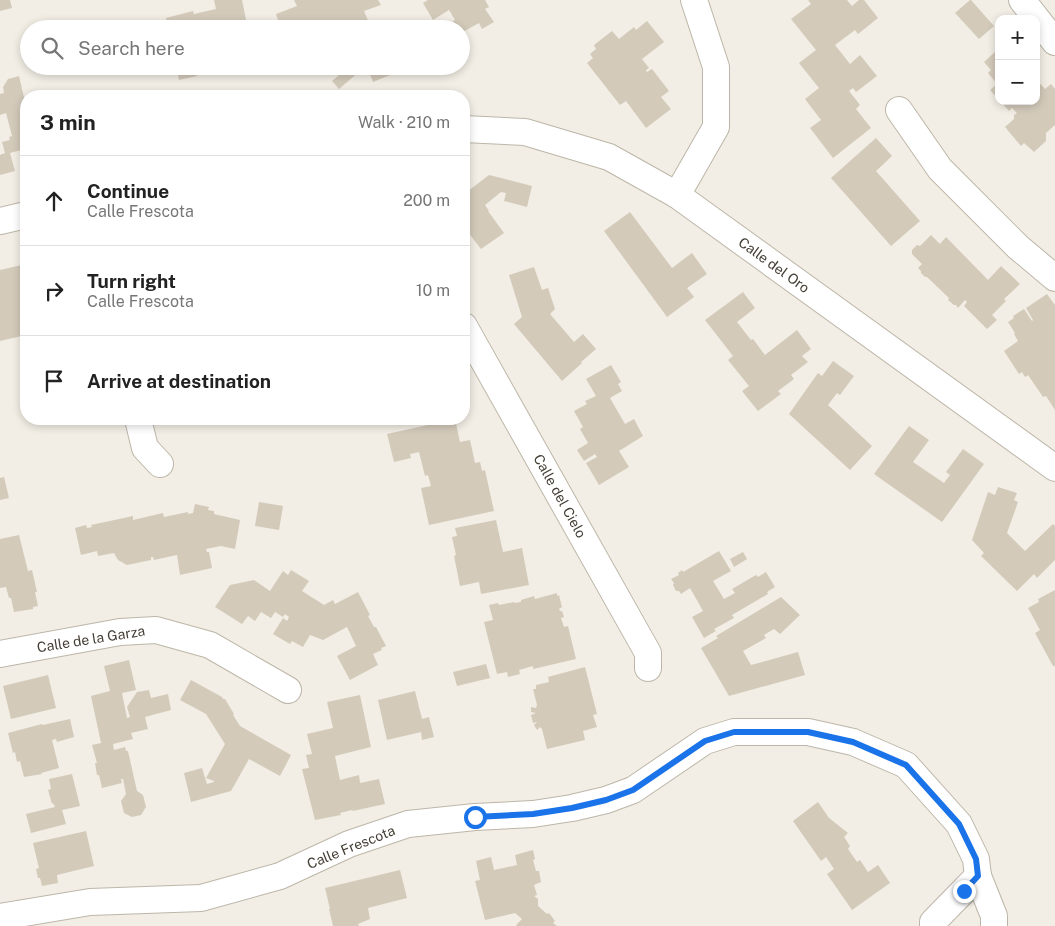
<!DOCTYPE html>
<html lang="en">
<head>
<meta charset="utf-8">
<style>
  :root { --surface:#fff; --page:#f2f2f2; --text:#222; --muted:#767676; --line:#e0e0e0 }
  body { margin:0; font-family:"Public Sans",sans-serif; background:var(--page); color:var(--text) }
  .controls { position:absolute; right:15px; top:15px; display:grid; overflow:hidden; border-radius:10px; box-shadow:0 2px 8px #0003 }
  .controls button { width:45px; height:45px; display:grid; place-items:center; padding:0; border:0; border-bottom:1px solid var(--line); background:var(--surface); color:var(--text); font:25px sans-serif }
  .stop { position:absolute; width:15px; height:15px; margin:-11px; border:4px solid #1a73e8; border-radius:50%; background:#fff }
  .stop.end { background:#1a73e8; border-color:#fff; box-shadow:0 1px 5px #0008 }
  .list { margin:0; padding:0; list-style:none }
  h2 { display:flex; justify-content:space-between; align-items:center; height:65px; margin:0; padding:0 20px; font-size:21px }
  h2 small { font-size:16px; font-weight:400; color:var(--muted) }
  .list li { display:grid; grid-template-columns:32px 1fr auto; gap:15px; align-items:center; box-sizing:border-box; height:90px; padding:0 20px; border-top:1px solid var(--line) }
  .list b { display:block; font-size:19px; white-space:nowrap }
  .list p { margin:0; font-size:16px; white-space:nowrap; color:var(--muted) }
  .list em { font-size:16px; font-style:normal; color:var(--muted) }
  .icon { flex:none; width:28px; height:28px; fill:none; stroke:currentColor; stroke-width:2; stroke-linecap:round; stroke-linejoin:round }
  .map { position:relative; flex:none; width:1055px; height:926px; overflow:hidden }
  .search { position:absolute; background:var(--surface); box-shadow:0 2px 8px #0003; left:20px; top:20px; width:450px; height:55px; display:flex; align-items:center; gap:12px; box-sizing:border-box; padding:0 18px; border-radius:28px; color:var(--muted); font-size:19px }
  .panel { position:absolute; background:var(--surface); box-shadow:0 2px 8px #0003; left:20px; top:90px; width:450px; height:335px; border-radius:20px }
  .map>svg:first-child { display:block }
  .building { fill:#d3caba }
  .lines { fill:none; stroke-linecap:round; stroke-linejoin:round }
  .minor-casing { stroke:#bdb6a8; stroke-width:28 }
  .minor { stroke:#fff; stroke-width:26 }
  .route { stroke:#1a73e8; stroke-width:6 }
  .labels { text-anchor:middle; stroke-width:4; stroke-linejoin:round; paint-order:stroke }
  .street-label { font-size:14px; fill:#443e35; stroke:#fff }
</style>
</head>
<body>
<div class="map">
<svg width="1055" height="926" viewBox="0 0 1055 926">
  <rect width="100%" height="100%" fill="#f2eee5"/>
  <g class="building">
    <polygon points="0,0 10,0 12,8 0,11"/>
    <polygon points="214,0 242,0 248,29 168,29 166,18 193,11 194,14 216,9"/>
    <polygon points="294,0 378,0 381,5 364,11 369,23 376,21 379,29 341,29 338,21 319,29 281,29 276,14 297,6"/>
    <polygon points="428,0 485,0 489,7 485,9 494,22 482,29 479,23 461,33 461,29 447,29 446,26 455,20 449,10 433,20 423,3"/>
    <polygon points="808,0 847,0 852,6 859,0 864,0 878,18 858,34 855,30 835,45 850,64 860,55 877,76 856,92 853,88 849,91 860,105 856,109 871,128 833,158 810,128 821,120 805,99 819,88 799,63 816,50 791,19 811,4"/>
    <polygon points="970,0 971,0 994,26 979,39 955,13"/>
    <polygon points="647,21 664,42 642,59 649,68 646,70 647,72 652,69 669,91 661,97 671,109 646,128 626,101 620,105 587,63 593,58 590,54 596,49 594,45 612,31 619,39 634,27 636,30"/>
    <polygon points="997,50 999,52 999,100 990,90 997,84 988,73 991,70 984,62"/>
    <polygon points="176,66 194,66 197,76 179,80"/>
    <polygon points="350,66 358,66 360,71 339,89 332,81"/>
    <polygon points="367,66 393,66 395,73 373,82"/>
    <polygon points="19,76 26,106 26,147 21,148 21,150 10,153 15,171 0,175 0,155 5,153 2,142 10,140 9,137 12,136 6,113 0,115 0,94 4,93 3,87 8,79"/>
    <polygon points="1036,79 1045,89 1051,84 1055,89 1055,125 1046,133 1046,141 1034,152 1024,143 1021,146 1005,127 1014,119 1014,115 1017,113 1012,108 1009,111 1000,101 1036,101"/>
    <polygon points="876,138 892,156 876,171 920,221 891,246 831,178"/>
    <polygon points="489,175 532,186 527,207 504,201 506,193 501,192 485,205 489,211 488,211 504,233 481,249 464,227 464,194"/>
    <polygon points="630,212 672,268 692,253 707,274 687,288 694,297 667,317 604,231"/>
    <polygon points="931,235 940,244 946,237 988,280 1001,266 1020,284 1004,299 1006,301 992,315 997,320 987,329 964,306 967,302 965,300 958,308 956,305 954,305 948,300 949,298 927,277 925,277 921,273 921,271 918,268 922,264 912,254 912,250 917,245 920,246"/>
    <polygon points="26,264 26,335 0,341 0,270"/>
    <polygon points="534,267 542,290 548,288 555,309 550,314 574,342 583,334 596,349 581,362 582,363 562,381 514,324 522,317 509,275"/>
    <polygon points="743,292 755,308 737,322 751,340 753,339 765,355 797,330 811,349 802,356 808,362 791,375 794,379 778,391 781,394 758,411 742,391 749,386 728,360 733,356 705,320"/>
    <polygon points="1047,294 1055,305 1055,410 1046,396 1043,397 1028,375 1025,377 1022,372 1019,374 1004,351 1018,341 1014,334 1015,333 1008,322 1014,318 1013,316 1024,309 1032,321 1033,320 1026,308"/>
    <polygon points="833,361 854,376 840,395 837,393 828,405 872,446 850,470 789,414 818,373 822,376"/>
    <polygon points="611,365 621,382 618,384 622,391 610,398 625,424 634,419 643,436 619,451 629,467 599,485 586,463 597,457 595,454 584,461 577,450 588,443 580,429 583,427 574,411 587,404 585,401 596,396 586,379"/>
    <polygon points="455,419 460,442 470,440 475,463 480,462 482,471 485,470 494,511 429,525 421,488 431,486 428,475 425,476 419,452 410,454 411,458 394,462 387,434"/>
    <polygon points="909,426 929,440 913,462 944,483 950,475 946,472 963,449 984,464 942,522 874,474"/>
    <polygon points="4,477 9,498 0,500 0,478"/>
    <polygon points="998,487 1017,493 1014,500 1018,502 1007,533 1025,551 1053,524 1055,526 1055,560 1037,578 1034,574 1017,591 981,556 984,553 972,540 988,492 995,495"/>
    <polygon points="259,502 283,506 279,530 255,526"/>
    <polygon points="195,504 209,507 208,510 214,511 214,514 240,520 235,549 221,546 206,549 207,552 209,552 212,568 180,575 177,555 154,560 153,557 151,557 151,560 127,565 118,560 114,553 98,556 97,551 81,555 75,528 86,525 87,528 92,527 91,525 133,516 133,520 163,513 164,517 188,512 188,514 193,513"/>
    <polygon points="496,520 503,552 522,548 529,585 481,594 479,582 460,586 454,556 456,555 452,537 457,536 455,528"/>
    <polygon points="19,535 28,571 32,570 37,592 35,592 38,606 33,607 33,609 14,612 11,598 9,598 6,587 0,588 0,539"/>
    <polygon points="719,551 731,571 713,581 724,599 735,593 732,589 756,575 758,577 766,572 775,587 767,592 768,594 732,615 734,618 714,629 716,631 704,638 692,617 703,611 690,588 681,594 679,591 676,591 673,585 674,583 671,579 679,575 678,573 682,570 683,572"/>
    <polygon points="743,552 747,559 734,567 730,559"/>
    <polygon points="291,570 309,581 302,591 324,605 333,600 335,604 358,592 370,615 368,616 374,627 376,627 386,646 381,648 382,650 373,654 378,665 350,680 337,656 356,646 347,627 323,640 310,635 303,647 292,641 290,644 273,634 283,618 287,621 289,617 285,614 283,617 275,612 271,618 261,612 255,621 248,616 242,624 215,607 230,585 254,580 270,591 283,571 288,575"/>
    <polygon points="1055,590 1055,666 1053,666 1035,633 1040,630 1028,608 1039,602 1038,599"/>
    <polygon points="557,593 557,596 559,595 562,607 559,609 560,611 562,611 564,617 561,618 564,627 568,626 576,659 533,669 533,666 519,670 520,674 508,677 507,672 497,674 484,622 493,620 489,605 498,603 499,605 514,602 514,603 521,602 521,600 534,596 535,599"/>
    <polygon points="781,597 800,615 780,634 774,629 764,635 766,638 743,651 751,665 798,652 805,675 729,696 701,648 718,638 716,636"/>
    <polygon points="129,660 136,690 122,693 127,718 130,717 127,707 137,692 149,690 151,698 168,694 171,710 145,717 148,729 131,733 133,739 113,744 114,750 125,747 126,751 128,751 137,791 143,795 146,807 141,815 132,817 124,813 121,801 126,794 123,779 121,779 122,783 102,788 99,775 97,775 95,763 97,763 92,745 101,743 91,696 110,691 104,666"/>
    <polygon points="486,664 490,678 457,686 453,672"/>
    <polygon points="585,667 597,714 593,715 597,727 583,731 585,740 547,749 542,729 540,727 537,730 534,725 537,722 533,723 531,715 536,713 531,712 531,707 536,708 537,705 533,689 536,689 536,685 549,682 548,677"/>
    <polygon points="48,675 56,708 11,719 3,686"/>
    <polygon points="191,680 222,697 223,699 225,699 234,714 233,715 240,726 291,755 280,776 249,759 231,791 191,802 184,773 202,768 207,784 214,782 214,781 206,778 225,744 206,714 180,700"/>
    <polygon points="415,691 422,719 429,717 434,737 422,740 421,732 387,740 378,700"/>
    <polygon points="360,695 371,747 335,756 340,780 359,775 360,783 379,779 385,804 353,811 352,810 340,813 341,815 315,820 302,769 309,768 306,755 312,754 307,734 333,728 327,702"/>
    <polygon points="70,719 74,737 57,742 56,739 52,740 59,768 41,773 42,774 24,777 20,761 17,762 15,752 13,753 8,733 42,724 43,725"/>
    <polygon points="72,774 80,806 62,810 66,824 31,833 26,814 55,807 53,803 52,804 48,790 51,789 49,779"/>
    <polygon points="818,802 829,818 848,833 844,837 850,846 848,849 857,862 860,860 868,872 878,865 890,883 852,910 827,874 834,869 826,857 821,861 793,821"/>
    <polygon points="86,831 94,866 57,875 58,883 42,886 40,878 38,878 36,869 39,868 33,843"/>
    <polygon points="533,850 535,859 533,860 536,871 539,871 541,882 534,885 537,895 534,896 538,899 538,906 547,914 549,913 555,921 553,923 557,926 517,926 516,925 522,919 515,913 485,920 475,881 480,880 476,861 491,857 494,870 517,865 515,855"/>
    <polygon points="400,870 407,898 368,908 370,919 358,924 359,926 333,926 329,909 330,909 325,888"/>
  </g>
  <g class="lines">
    <defs>
      <g id="minor">
        <polyline points="1022,0 1055,42"/>
        <polyline points="899,110 940,169 1018,247 1055,278"/>
        <polyline points="464,129 525,132 609,157 677,195 1055,468"/>
        <polyline points="677,195 716,127 716,67 694,0"/>
        <polyline points="0,221 26,215"/>
        <polyline points="464,326 648,653 648,668"/>
        <polyline points="138,419 145,448 160,464"/>
        <polyline points="0,654 120,632 156,630 210,645 288,690"/>
        <polyline points="0,917 90,902 201,898 280,876 349,844 408,824 475,817 533,814 572,808 606,800 633,790 705,741 734,732 808,732 853,742 906,765 959,824 976,859 978,876"/>
        <polyline points="933,926 933,922 978,876 994,916 994,926"/>
      </g>
    </defs>
    <use href="#minor" class="minor-casing"/>
    <use href="#minor" class="minor"/>
  </g>
  <g class="lines">
    <polyline class="route" points="475,817 533,814 572,808 606,800 633,790 705,741 734,732 808,732 853,742 906,765 959,824 976,859 978,876 964,891"/>
  </g>
  <g class="labels">
    <g class="street-label">
      <text transform="translate(774 265) rotate(36)" y="5">Calle del Oro</text>
      <text transform="translate(560 496) rotate(61)" y="5">Calle del Cielo</text>
      <text transform="translate(91 639) rotate(-9)" y="5">Calle de la Garza</text>
      <text transform="translate(351 847) rotate(-22)" y="5">Calle Frescota</text>
    </g>
  </g>
</svg>
<div class="controls">
<button>+</button>
<button>−</button>
</div>
<div class="stop" style="left:475px;top:817px"></div>
<div class="stop end" style="left:964px;top:891px"></div>
<div class="search"><svg class="icon" aria-label="search" viewBox="0 0 24 24"><circle cx="10" cy="10" r="6"/><path d="M15 15l6 6"/></svg>Search here</div>
<section class="panel">
<h2>3 min<small>Walk · 210 m</small></h2>
<ul class="list">
<li><svg class="icon" aria-label="ahead" viewBox="0 0 24 24"><path d="M12 20V5M6 11l6-6 6 6"/></svg><div><b>Continue</b><p>Calle Frescota</p></div><em>200 m</em></li>
<li><svg class="icon" aria-label="right" viewBox="0 0 24 24"><path d="M7 20v-9h11M14 6l5 5-5 5"/></svg><div><b>Turn right</b><p>Calle Frescota</p></div><em>10 m</em></li>
<li><svg class="icon" aria-label="arrive" viewBox="0 0 24 24"><path d="M6 21V4h12l-3 4 3 4H6"/></svg><div><b>Arrive at destination</b></div></li>
</ul>
</section>
</div>
</body>
</html>
